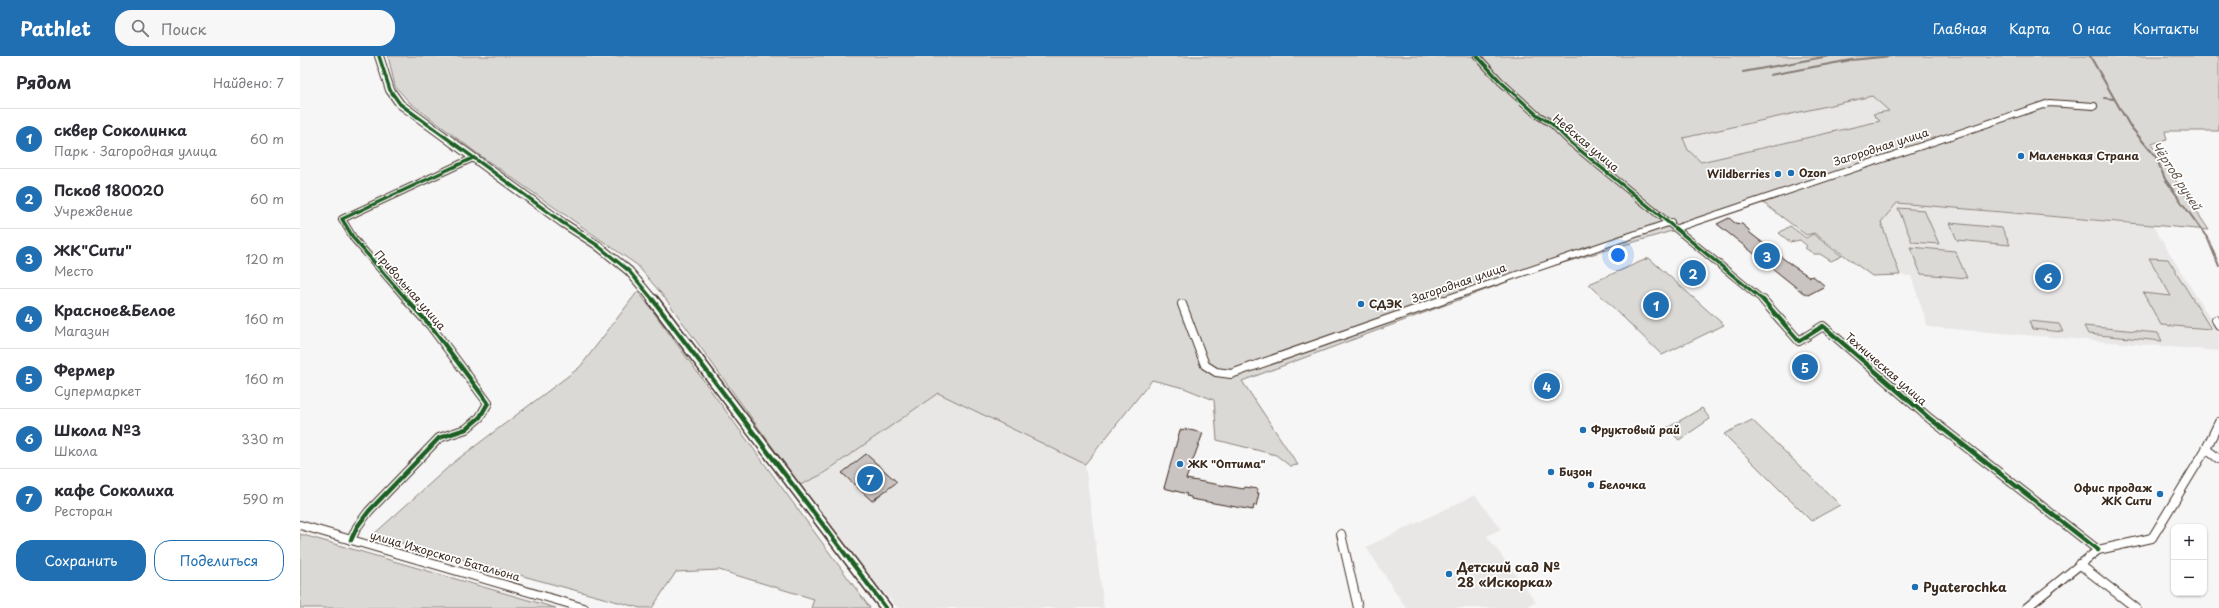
<!DOCTYPE html>
<html lang="ru">
<head>
<meta charset="utf-8">
<style>
  :root { --surface:#fff; --page:#f7f7f7; --text:#2b2b33; --muted:#7c7c81; --line:#e1e1e2; --accent:#1f6fb2 }
  body { margin:0; font-family:"Playpen Sans",sans-serif; background:var(--page); color:var(--text) }
  .controls { position:absolute; right:12px; bottom:12px; display:grid; overflow:hidden; border-radius:8px; box-shadow:0 1px 3px #0004 }
  .controls button { width:36px; height:36px; display:grid; place-items:center; padding:0; border:0; border-bottom:1px solid var(--line); background:var(--surface); color:var(--text); font:20px sans-serif }
  .you { position:absolute; left:1318px; top:199px; width:14px; height:14px; margin:-10px; border:3px solid #fff; border-radius:50%; background:#1a73e8; box-shadow:0 0 0 6px #1a73e833 }
  .badge { display:grid; place-items:center; width:26px; height:26px; border-radius:50%; background:var(--accent); color:#fff; font-size:13px; font-weight:700 }
  .pin { position:absolute; translate:-50% -50%; border:2px solid #fff; box-shadow:0 1px 4px #0006 }
  .list { margin:0; padding:0; list-style:none }
  h2 { display:flex; justify-content:space-between; align-items:center; height:52px; margin:0; padding:0 16px; font-size:17px }
  h2 small { font-size:13px; font-weight:400; color:var(--muted) }
  .list li { display:grid; grid-template-columns:26px 1fr auto; gap:12px; align-items:center; box-sizing:border-box; height:60px; padding:0 16px; border-top:1px solid var(--line) }
  .list b { display:block; font-size:15px; white-space:nowrap }
  .list p { margin:0; font-size:13px; white-space:nowrap; color:var(--muted) }
  .list em { font-size:13px; font-style:normal; color:var(--muted) }
  .actions { display:flex; gap:8px; padding:12px 16px }
  .actions a { flex:1; padding:9px 0; border:1px solid var(--accent); border-radius:16px; text-align:center; font-size:14px; color:var(--accent) }
  .actions .main { background:var(--accent); color:#fff }
  .icon { flex:none; width:22px; height:22px; fill:none; stroke:currentColor; stroke-width:2; stroke-linecap:round; stroke-linejoin:round }
  .map { position:relative; flex:none; width:1919px; height:552px; overflow:hidden }
  header { display:flex; align-items:center; gap:24px; box-sizing:border-box; height:56px; padding:0 20px; background:var(--accent); color:#fff }
  header strong { font-size:19px }
  nav { display:flex; gap:22px; margin-inline-start:auto; font-size:14px }
  .search { width:280px; height:36px; background:var(--page); display:flex; align-items:center; gap:10px; box-sizing:border-box; padding:0 14px; border-radius:16px; color:var(--muted); font-size:15px }
  main { display:flex }
  aside { flex:1; background:var(--surface) }
  .map>svg:first-child { display:block }
  .built { fill:#e9e7e6 }
  .green { fill:#dbd9d6; stroke:#8b827a; fill-rule:evenodd }
  .lines { fill:none; stroke-linecap:round; stroke-linejoin:round }
  .stream { stroke:#847972; stroke-width:2 }
  .building { fill:#c9c3c1; stroke:#3b2a1e }
  .minor-far1-casing { stroke:#3b2a1e; stroke-width:8 }
  .minor-casing { stroke:#3b2a1e; stroke-width:10 }
  .tertiary-far1-casing { stroke:#3b2a1e; stroke-width:10 }
  .tertiary-casing { stroke:#3b2a1e; stroke-width:13 }
  .minor-far1 { stroke:#fff; stroke-width:6 }
  .minor { stroke:#fff; stroke-width:8 }
  .tertiary-far1 { stroke:#fff; stroke-width:8 }
  .tertiary { stroke:#fff; stroke-width:10 }
  .cycleway-far1-casing { stroke:#fff; stroke-width:5.5 }
  .cycleway-casing { stroke:#fff; stroke-width:7 }
  .cycleway-far1 { stroke:#1b5e20; stroke-width:3.5 }
  .cycleway { stroke:#1b5e20; stroke-width:4.5 }
  .poi-dot { fill:#1f6fb2; stroke:#fff; stroke-width:1.5 }
  .labels { text-anchor:middle; stroke-width:3.5; stroke-linejoin:round; paint-order:stroke }
  .street-label { font-size:11px; fill:#3b2a1e; stroke:#fff }
  .poi-label { font-size:11px; font-weight:bold; fill:#3b2a1e; stroke:#fff; text-anchor:start }
  .water-label { font-size:12px; font-style:italic; fill:#65584f; stroke:#fff }
  .near-poi-label { font-size:13px; font-weight:bold; fill:#3b2a1e; stroke:#fff; text-anchor:start }
</style>
</head>
<body>
<header>
<strong>Pathlet</strong>
<div class="search"><svg class="icon" aria-label="search" viewBox="0 0 24 24"><circle cx="10" cy="10" r="6"/><path d="M15 15l6 6"/></svg>Поиск</div>
<nav><a>Главная</a><a>Карта</a><a>О нас</a><a>Контакты</a></nav>
</header>
<main>
<aside>
<h2>Рядом<small>Найдено: 7</small></h2>
<ul class="list">
<li><span class="badge">1</span><div><b>сквер Соколинка</b><p>Парк · Загородная улица</p></div><em>60 m</em></li>
<li><span class="badge">2</span><div><b>Псков 180020</b><p>Учреждение</p></div><em>60 m</em></li>
<li><span class="badge">3</span><div><b>ЖК&quot;Сити&quot;</b><p>Место</p></div><em>120 m</em></li>
<li><span class="badge">4</span><div><b>Красное&amp;Белое</b><p>Магазин</p></div><em>160 m</em></li>
<li><span class="badge">5</span><div><b>Фермер</b><p>Супермаркет</p></div><em>160 m</em></li>
<li><span class="badge">6</span><div><b>Школа №3</b><p>Школа</p></div><em>330 m</em></li>
<li><span class="badge">7</span><div><b>кафе Соколиха</b><p>Ресторан</p></div><em>590 m</em></li>
</ul>
<div class="actions"><a class="main">Сохранить</a><a>Поделиться</a></div>
</aside>
<div class="map">
<svg width="1919" height="552" viewBox="0 0 1919 552">
  <rect width="100%" height="100%" fill="#f7f6f6"/>
  <filter id="ink" filterUnits="userSpaceOnUse"><feTurbulence type="fractalNoise" baseFrequency=".025" numOctaves="2"/><feDisplacementMap in="SourceGraphic" scale="8" xChannelSelector="R" yChannelSelector="G"/><feConvolveMatrix kernelMatrix="1 2 1 2 8 2 1 2 1" color-interpolation-filters="sRGB"/></filter>
  <g filter="url(#ink)">
    <g class="built">
      <polygon points="1572,40 1589,55 1573,58 1580,65 1400,106 1388,94 1383,82"/>
      <polygon points="1597,147 1853,170 1919,277 1919,295 1628,271 1611,220 1600,219 1581,166"/>
      <polygon points="638,337 785,408 804,552 598,552 560,511 500,429 521,419"/>
      <polygon points="1175,439 1201,473 1187,480 1236,546 1224,552 1106,552 1066,491"/>
    </g>
    <g class="green">
      <path d="M88,0H1919V75H1865L1867,84L1851,88L1909,174L1597,147L1581,166L1600,219L1572,220L1514,177L1506,179L1462,146L1382,172L1239,214L942,325L998,409L990,410L976,399L917,384L914,344L884,332L852,324L785,408L638,337L521,419L500,429L365,242L337,209L178,98L109,46L95,30ZM1572,40L1589,55L1573,58L1580,65L1401,106L1388,94L1383,82Z"/>
      <polygon points="1598,152 1624,154 1639,188 1612,186"/>
      <polygon points="1650,167 1702,172 1710,189 1657,184"/>
      <polygon points="1490,170 1506,182 1513,178 1542,200 1531,205 1520,198 1514,198 1505,192 1507,190 1500,184 1490,186 1479,177"/>
      <polygon points="1610,191 1655,195 1667,222 1621,218"/>
      <polygon points="1349,202 1424,269 1362,299 1289,228"/>
      <polygon points="1849,202 1868,203 1911,273 1861,269 1843,237 1871,240"/>
      <polygon points="338,235 570,552 511,552 514,543 419,514 376,516 352,552 340,552 73,479 154,406 280,311"/>
      <polygon points="1729,265 1759,268 1763,276 1732,273"/>
      <polygon points="1784,270 1858,277 1862,285 1788,278"/>
      <polygon points="1402,352 1410,363 1379,384 1367,372"/>
      <polygon points="1452,364 1540,449 1511,465 1424,378"/>
      <polygon points="0,478 256,552 0,552"/>
    </g>
    <g class="lines">
      <g class="stream">
        <polyline points="1790,0 1830,70 1856,101 1865,123 1908,183 1919,210"/>
        <polyline points="1443,16 1529,0"/>
        <polyline points="1470,19 1551,4 1592,0"/>
        <polyline points="1804,42 1814,43"/>
      </g>
    </g>
    <g class="building">
      <polygon points="1429,162 1435,167 1442,168 1449,174 1450,177 1493,210 1510,221 1513,220 1525,230 1508,239 1502,236 1417,168"/>
      <polygon points="885,373 903,377 886,423 944,433 945,431 958,433 957,437 959,437 956,450 954,449 953,454 891,443 891,441 886,440 887,438 864,432 880,374"/>
      <polygon points="566,398 597,426 572,445 542,417"/>
    </g>
    <g class="lines">
      <defs>
        <g id="minor-far1">
          <polyline points="1177,0 1200,25 1236,58 1252,68 1270,86 1464,245"/>
          <polyline points="1377,172 1749,47 1794,50"/>
          <polyline points="108,245 54,183 42,163 173,102"/>
          <polyline points="1140,245 1371,166"/>
        </g>
        <g id="minor">
          <polyline points="1463,244 1499,285 1523,270 1629,362 1798,494"/>
          <polyline points="882,248 905,309 916,316 931,318 1143,244"/>
          <polyline points="1916,264 1919,269"/>
          <polyline points="1906,393 1919,403"/>
          <polyline points="0,469 284,552"/>
          <polyline points="1041,478 1058,552"/>
          <polyline points="51,484 57,471 69,455 139,382 166,373 180,361 188,347 130,269 107,244"/>
          <polyline points="1779,508 1836,552"/>
          <polyline points="1726,552 1798,494 1852,482 1906,393 1919,366"/>
        </g>
        <polyline id="tertiary-far1" points="79,0 90,34 100,48 263,167 297,189 329,215 354,245"/>
        <polyline id="tertiary" points="353,244 586,552"/>
      </defs>
      <use href="#minor-far1" class="minor-far1-casing"/>
      <use href="#minor" class="minor-casing"/>
      <use href="#tertiary-far1" class="tertiary-far1-casing"/>
      <use href="#tertiary" class="tertiary-casing"/>
      <use href="#minor-far1" class="minor-far1"/>
      <use href="#minor" class="minor"/>
      <use href="#tertiary-far1" class="tertiary-far1"/>
      <use href="#tertiary" class="tertiary"/>
      <defs>
        <g id="cycleway-far1">
          <polyline points="79,0 90,34 100,48 263,167 297,189 329,215 354,245"/>
          <polyline points="1177,0 1200,25 1236,58 1252,68 1270,86 1464,245"/>
          <polyline points="108,245 54,183 42,163 173,102"/>
        </g>
        <g id="cycleway">
          <polyline points="353,244 586,552"/>
          <polyline points="1463,244 1499,285 1523,270 1629,362 1798,494"/>
          <polyline points="51,484 57,471 69,455 139,382 166,373 180,361 188,347 130,269 107,244"/>
        </g>
      </defs>
      <use href="#cycleway-far1" class="cycleway-far1-casing"/>
      <use href="#cycleway" class="cycleway-casing"/>
      <use href="#cycleway-far1" class="cycleway-far1"/>
      <use href="#cycleway" class="cycleway"/>
    </g>
  </g>
  <g class="poi-dot">
    <circle cx="1721" cy="100" r="4"/>
    <circle cx="1491" cy="117" r="4"/>
    <circle cx="1478" cy="118" r="4"/>
    <circle cx="1061" cy="248" r="4"/>
    <circle cx="1283" cy="374" r="4"/>
    <circle cx="880" cy="408" r="4"/>
    <circle cx="1251" cy="416" r="4"/>
    <circle cx="1291" cy="429" r="4"/>
    <circle cx="1860" cy="438" r="4"/>
    <circle cx="1149" cy="518" r="4"/>
    <circle cx="1615" cy="531" r="4"/>
  </g>
  <g class="labels">
    <g class="street-label">
      <text transform="translate(1286 87) rotate(40)" y="4">Невская улица</text>
      <text transform="translate(1581 91) rotate(-18)" y="4">Загородная улица</text>
      <text transform="translate(1159 227) rotate(-19)" y="4">Загородная улица</text>
      <text transform="translate(110 234) rotate(49)" y="4">Привольная улица</text>
      <text transform="translate(1586 313) rotate(41)" y="4">Техническая улица</text>
      <text transform="translate(145 500) rotate(16)" y="4">улица Ижорского Батальона</text>
    </g>
    <g class="poi-label">
      <text x="1729" y="104">Маленькая Страна</text>
      <text x="1499" y="121">Ozon</text>
      <text x="1470" y="122" text-anchor="end">Wildberries</text>
      <text x="1069" y="252">СДЭК</text>
      <text x="1291" y="378">Фруктовый рай</text>
      <text x="888" y="412">ЖК "Оптима"</text>
      <text x="1259" y="420">Бизон</text>
      <text x="1299" y="433">Белочка</text>
      <text x="1852" y="436" text-anchor="end">Офис продаж<tspan x="1852" dy="13">ЖК Сити</tspan></text>
    </g>
    <g class="water-label">
      <text transform="translate(1876 120) rotate(57)" y="4">Чёртов ручей</text>
    </g>
    <g class="near-poi-label">
      <text x="1157" y="516">Детский сад №<tspan x="1157" dy="15">28 «Искорка»</tspan></text>
      <text x="1623" y="536">Pyaterochka</text>
    </g>
  </g>
</svg>
<div class="controls">
<button>+</button>
<button>−</button>
</div>
<div class="you"></div>
<div class="pin badge" style="left:1356px;top:249px">1</div>
<div class="pin badge" style="left:1393px;top:217px">2</div>
<div class="pin badge" style="left:1467px;top:200px">3</div>
<div class="pin badge" style="left:1247px;top:330px">4</div>
<div class="pin badge" style="left:1505px;top:311px">5</div>
<div class="pin badge" style="left:1748px;top:221px">6</div>
<div class="pin badge" style="left:570px;top:423px">7</div>
</div>
</main>
</body>
</html>
